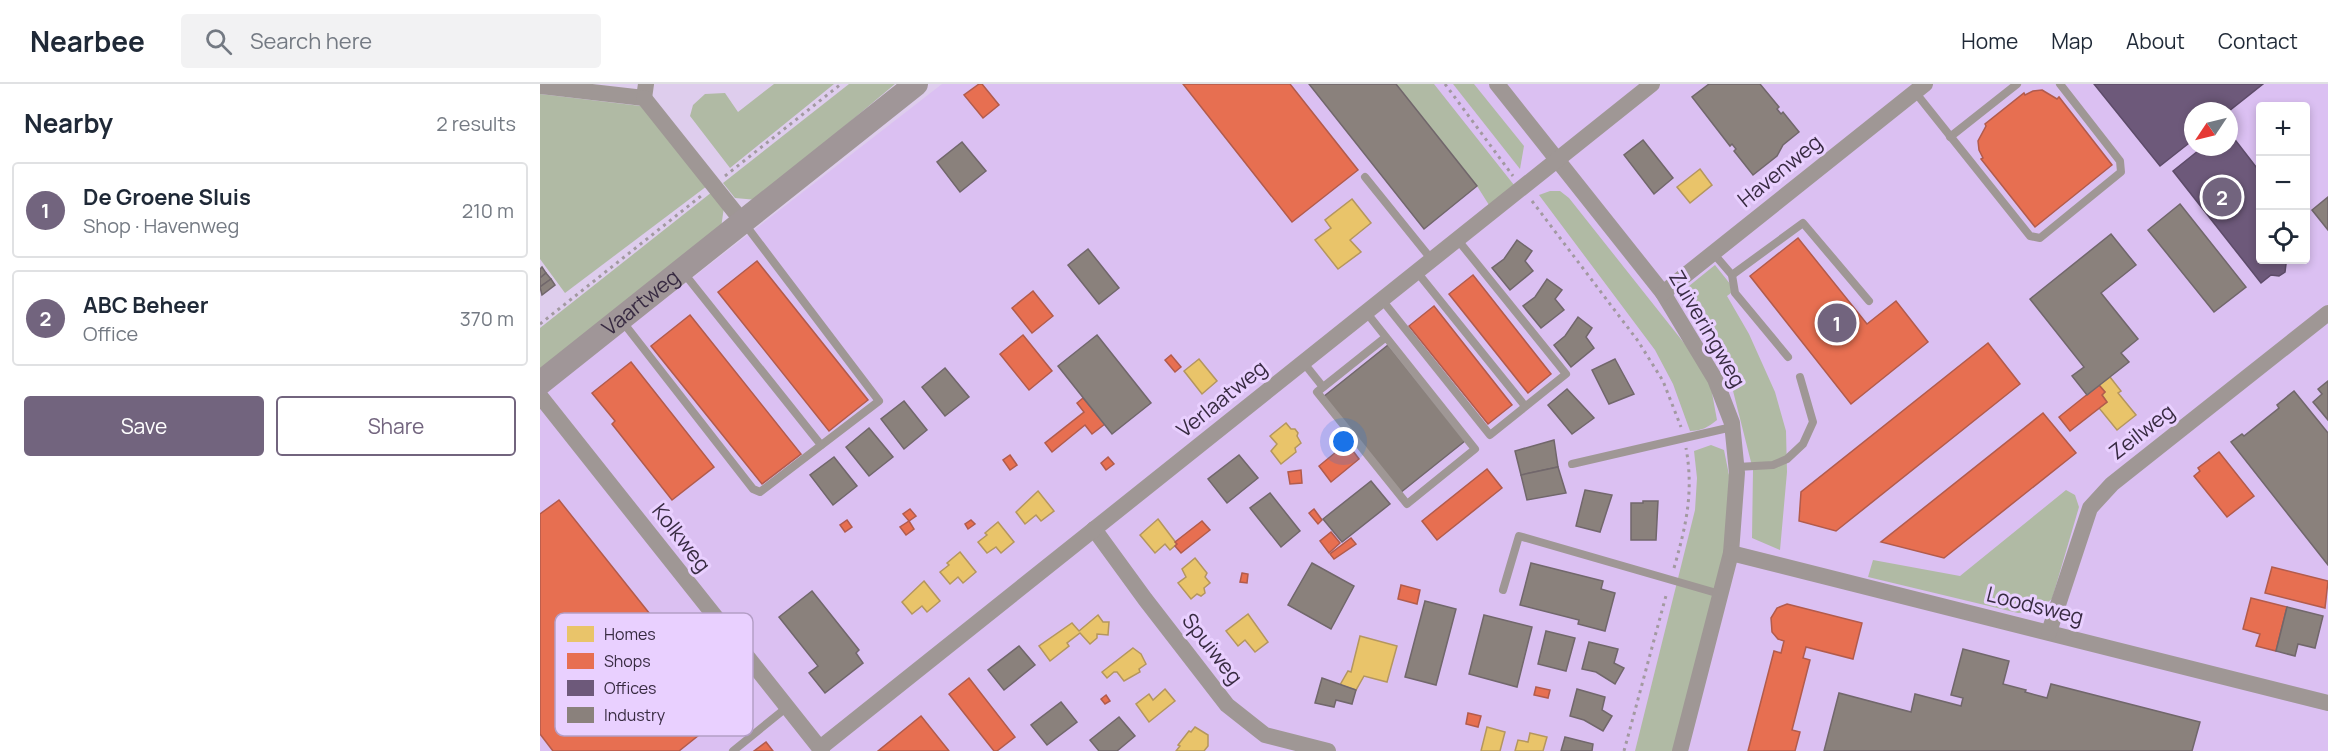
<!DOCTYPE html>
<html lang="en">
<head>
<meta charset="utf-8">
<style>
  :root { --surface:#fff; --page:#f2f2f3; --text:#1f2937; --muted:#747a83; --line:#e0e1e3; --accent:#72647e }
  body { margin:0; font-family:Manrope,sans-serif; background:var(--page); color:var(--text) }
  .controls { position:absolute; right:18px; top:18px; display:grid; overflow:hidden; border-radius:6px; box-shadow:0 3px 9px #0003 }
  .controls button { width:54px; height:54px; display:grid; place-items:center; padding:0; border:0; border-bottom:2px solid var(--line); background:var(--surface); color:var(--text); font:30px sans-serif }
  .compass { position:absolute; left:1644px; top:18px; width:54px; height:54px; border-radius:50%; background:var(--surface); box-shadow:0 3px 9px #0003; rotate:235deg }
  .you { position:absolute; left:804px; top:358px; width:21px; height:21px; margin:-15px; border:4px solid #fff; border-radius:50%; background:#1a73e8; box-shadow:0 0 0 9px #1a73e833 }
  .badge { display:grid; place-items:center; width:39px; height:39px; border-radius:50%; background:var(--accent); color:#fff; font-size:20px; font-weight:700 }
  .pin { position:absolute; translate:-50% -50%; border:3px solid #fff; box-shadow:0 2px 6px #0006 }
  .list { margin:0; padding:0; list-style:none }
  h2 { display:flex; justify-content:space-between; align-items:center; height:78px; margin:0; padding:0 24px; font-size:26px }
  h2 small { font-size:20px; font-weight:400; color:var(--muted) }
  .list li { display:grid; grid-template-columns:39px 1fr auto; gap:18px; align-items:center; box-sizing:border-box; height:96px; margin:0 12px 12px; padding:0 12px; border:2px solid var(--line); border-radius:6px }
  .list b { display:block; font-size:22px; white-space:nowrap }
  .list p { margin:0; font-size:20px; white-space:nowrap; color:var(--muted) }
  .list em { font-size:20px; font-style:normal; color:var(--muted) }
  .actions { display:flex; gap:12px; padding:18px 24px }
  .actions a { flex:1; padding:14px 0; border:2px solid var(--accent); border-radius:6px; text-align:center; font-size:21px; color:var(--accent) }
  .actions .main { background:var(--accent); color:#fff }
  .icon { flex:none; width:33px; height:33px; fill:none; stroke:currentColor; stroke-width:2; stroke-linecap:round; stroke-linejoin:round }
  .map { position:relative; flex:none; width:1788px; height:667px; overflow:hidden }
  header { display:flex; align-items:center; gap:36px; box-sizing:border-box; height:84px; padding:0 30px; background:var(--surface); border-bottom:2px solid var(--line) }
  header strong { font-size:28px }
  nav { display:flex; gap:33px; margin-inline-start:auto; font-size:21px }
  .search { width:420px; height:54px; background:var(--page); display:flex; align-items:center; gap:15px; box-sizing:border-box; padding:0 21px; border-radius:6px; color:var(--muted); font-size:22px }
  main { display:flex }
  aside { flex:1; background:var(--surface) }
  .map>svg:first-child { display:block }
  .built { fill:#dbc0f2; fill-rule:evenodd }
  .green { fill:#b0baa4 }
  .homes { fill:#e9c46a; stroke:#b4965e; stroke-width:1.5 }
  .shops { fill:#e76f51; stroke:#b25b4c; stroke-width:1.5 }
  .offices { fill:#6d597a; stroke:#5d4b69; stroke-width:1.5 }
  .industry { fill:#8a817c; stroke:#71676b; stroke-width:1.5 }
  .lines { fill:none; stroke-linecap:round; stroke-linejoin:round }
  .path { stroke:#a299a0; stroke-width:3; stroke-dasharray:3 4.5; stroke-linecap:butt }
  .lane { stroke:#9f9795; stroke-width:8 }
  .street { stroke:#9f9795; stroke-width:16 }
  .secondary { stroke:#a09698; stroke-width:24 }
  .labels { text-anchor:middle; stroke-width:6; stroke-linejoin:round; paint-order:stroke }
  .street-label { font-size:21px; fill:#382b42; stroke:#e9d0ff }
  .key { fill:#e9d0ff; stroke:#b49ec6; stroke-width:1.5 }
  .key-label { font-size:16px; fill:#382b42 }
</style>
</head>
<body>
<header>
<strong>Nearbee</strong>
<div class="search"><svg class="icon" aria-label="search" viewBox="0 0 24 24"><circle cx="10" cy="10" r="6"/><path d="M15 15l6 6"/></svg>Search here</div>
<nav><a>Home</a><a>Map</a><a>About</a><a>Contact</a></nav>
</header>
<main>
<aside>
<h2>Nearby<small>2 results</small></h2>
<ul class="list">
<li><span class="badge">1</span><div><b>De Groene Sluis</b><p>Shop · Havenweg</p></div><em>210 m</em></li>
<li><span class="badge">2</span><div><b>ABC Beheer</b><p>Office</p></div><em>370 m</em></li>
</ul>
<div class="actions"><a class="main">Save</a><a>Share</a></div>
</aside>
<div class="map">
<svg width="1788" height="667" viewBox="0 0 1788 667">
  <rect width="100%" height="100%" fill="#decded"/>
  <path class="built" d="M402,0H1788V667H0V312ZM1720,22H1766V176H1720ZM1653,27H1689V63H1653Z"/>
  <g class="green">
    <polygon points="234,0 294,0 190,84 150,32 153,21 165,10 185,9 198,28"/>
    <polygon points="309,0 355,0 217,116 195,114 183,99"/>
    <polygon points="856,0 894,0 974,101 949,121 937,102"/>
    <polygon points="913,0 934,0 984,62 980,85"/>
    <polygon points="0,10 101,22 167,102 25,209 0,175"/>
    <path d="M1010,107H1020L1029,114L1148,264L1170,298L1177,336C1168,343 1162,347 1150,347L1133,300L1115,266L999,111Z"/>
    <polygon points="172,108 184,123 181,144 0,288 0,244"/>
    <polygon points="1175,181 1195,206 1187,212 1209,250 1235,308 1246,347 1247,388 1240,466 1212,454 1213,386 1189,291 1169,253 1143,220 1149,202"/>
    <polygon points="1171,361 1184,366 1189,391 1188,452 1134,667 1095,667 1155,426 1157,394 1154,367"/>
    <polygon points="1526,406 1535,411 1539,423 1512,515 1494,528 1478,529 1328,493 1333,476 1420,492"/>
  </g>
  <g class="homes">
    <polygon points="1160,85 1172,101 1150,119 1137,103"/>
    <polygon points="812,115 831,139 810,156 821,168 798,185 775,156 791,144 785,136"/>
    <polygon points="659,275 677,297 662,310 644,287"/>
    <polygon points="1570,293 1581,307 1578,309 1596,331 1577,346 1559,324 1567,318 1562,311 1565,308 1559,301"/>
    <polygon points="746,339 751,345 755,345 758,349 757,352 761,359 755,364 756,368 741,380 731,367 737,360 730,352"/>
    <polygon points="498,407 514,427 501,437 496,431 485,440 476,428"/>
    <polygon points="618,435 637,460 630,466 625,460 615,469 600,451"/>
    <polygon points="458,438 474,458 461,469 456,463 447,469 438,458 447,451 445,449"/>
    <polygon points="420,468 436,488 423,499 418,493 410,500 400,488 409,481 407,479"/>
    <polygon points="655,474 667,489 665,493 670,499 664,504 665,509 661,512 657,510 651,515 638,499 646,493 642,485"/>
    <polygon points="384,497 400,517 387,528 382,522 372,530 362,518"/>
    <polygon points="708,530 728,558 715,568 705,556 698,562 686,547"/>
    <polygon points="558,531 563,538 569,538 568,551 557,550 557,554 550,560 540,549 527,559 529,562 510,577 499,562 532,539 539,547"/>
    <polygon points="820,552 857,562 847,598 824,592 816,606 800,601 808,587 811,588"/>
    <polygon points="593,564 601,570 606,580 599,585 600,588 584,597 577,588 574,588 567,594 562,588"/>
    <polygon points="625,605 635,617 609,638 596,620 609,610 613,616"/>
    <polygon points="655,643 668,651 668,662 664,667 636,667 640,662 638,661 649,647 651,648"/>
    <polygon points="947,643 965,648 960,667 941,667"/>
    <polygon points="990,649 1007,653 1003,667 975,667 978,656 988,658"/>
  </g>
  <g class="shops">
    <polygon points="439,0 442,0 459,21 443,34 424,11"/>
    <polygon points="643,0 750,0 818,86 752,138"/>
    <polygon points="1502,6 1517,15 1519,13 1572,81 1495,143 1441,75 1443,74 1439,66 1438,57 1446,42 1445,40 1484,9 1485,11 1493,7"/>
    <polygon points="1258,154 1327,240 1356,217 1388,258 1311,320 1210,192"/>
    <polygon points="217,177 328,316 289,347 178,208"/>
    <polygon points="933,191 1011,290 988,309 909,210"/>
    <polygon points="493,207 513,232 492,249 472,224"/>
    <polygon points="894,222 972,321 948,340 869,242"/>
    <polygon points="150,231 261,370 222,400 111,262"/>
    <polygon points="483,251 512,287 489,306 460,270"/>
    <polygon points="1448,259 1480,300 1296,447 1259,437 1261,408"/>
    <polygon points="631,271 641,283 635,288 625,276"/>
    <polygon points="91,278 174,383 132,416 72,340 75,337 52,309"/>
    <polygon points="1559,301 1565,308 1562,311 1567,318 1530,347 1519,333"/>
    <polygon points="543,314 565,340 552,350 545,341 512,368 505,359 544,328 537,319"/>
    <polygon points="1503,329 1536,369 1404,474 1341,458"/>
    <polygon points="807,359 819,375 791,398 779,382"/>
    <polygon points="1679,368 1714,412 1687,433 1654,392 1660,387 1658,384"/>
    <polygon points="470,371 477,381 470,386 463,376"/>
    <polygon points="568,373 574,380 566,386 561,379"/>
    <polygon points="947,385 962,404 897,456 882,437"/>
    <polygon points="761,386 762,399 750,400 748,388"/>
    <polygon points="19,416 188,628 139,667 13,667 0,650 0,430"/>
    <polygon points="370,425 376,432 369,437 363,430"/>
    <polygon points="774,425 782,436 778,440 769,429"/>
    <polygon points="307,436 312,443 305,448 300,441"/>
    <polygon points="431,436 435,440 428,445 425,440"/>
    <polygon points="369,437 374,445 366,451 360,443"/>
    <polygon points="662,437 670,446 641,469 635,462 637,460 635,458"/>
    <polygon points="791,448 800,459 789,469 780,457"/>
    <polygon points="811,454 816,460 794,475 790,470"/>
    <polygon points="1732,483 1788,497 1785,524 1725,509"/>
    <polygon points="702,489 708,490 707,499 700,498"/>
    <polygon points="861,501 880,506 877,520 858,515"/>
    <polygon points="1711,514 1747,523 1736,567 1716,562 1720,550 1703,545"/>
    <polygon points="1247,520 1322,539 1313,575 1266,563 1263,574 1270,576 1252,646 1260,648 1255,667 1208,667 1234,567 1241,569 1244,557 1238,555 1232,548 1231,534 1237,524"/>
    <polygon points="429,594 475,653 457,667 454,667 409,610"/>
    <polygon points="996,603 1010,606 1008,614 994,611"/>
    <polygon points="566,611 570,617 565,620 561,615"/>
    <polygon points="928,629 941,632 938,643 926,640"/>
    <polygon points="381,632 409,667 338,667"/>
    <polygon points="226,658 233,667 214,667"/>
  </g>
  <g class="offices">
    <polygon points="1554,0 1723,0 1689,27 1653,27 1653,56 1620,82"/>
    <polygon points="1689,48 1720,88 1720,176 1751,176 1746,180 1745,188 1739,192 1731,191 1721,199 1633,87 1663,63 1689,63"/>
  </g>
  <g class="industry">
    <polygon points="769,0 856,0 937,102 884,145"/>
    <polygon points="1169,0 1220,0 1239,23 1237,25 1241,30 1243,28 1259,48 1243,61 1237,72 1213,91 1194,67 1196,65 1192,60 1190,62 1152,13"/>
    <polygon points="1103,56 1133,94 1114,110 1084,71"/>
    <polygon points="422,58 446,87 420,108 397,78"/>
    <polygon points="1788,113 1788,146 1772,126"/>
    <polygon points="1640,120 1706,203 1674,228 1608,146"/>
    <polygon points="1571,150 1596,181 1561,209 1598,255 1581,269 1589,278 1547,311 1532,292 1544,283 1490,215"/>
    <polygon points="977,156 992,167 985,177 993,187 970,206 952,184 964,175"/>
    <polygon points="548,165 579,204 559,220 528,181"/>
    <polygon points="2,183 6,189 0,194 0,185"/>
    <polygon points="6,189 11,195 0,203 0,194"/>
    <polygon points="11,195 15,201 2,211 0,203"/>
    <polygon points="1007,195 1022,206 1015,215 1024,226 1001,244 983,222 995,213"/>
    <polygon points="1038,233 1052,244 1046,253 1054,264 1031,283 1014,261 1025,252"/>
    <polygon points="557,251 611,319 572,350 518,282"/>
    <polygon points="848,261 925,357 860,409 783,313"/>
    <polygon points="1075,275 1094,310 1069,320 1052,286"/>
    <polygon points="405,284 429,313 405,332 382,303"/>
    <polygon points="1788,297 1788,336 1773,318 1782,310 1778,305"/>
    <polygon points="1027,305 1054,334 1032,350 1008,321"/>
    <polygon points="1754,307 1788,349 1788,481 1691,358 1702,350 1704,352 1739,324 1737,321"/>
    <polygon points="364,317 387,346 364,365 341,335"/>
    <polygon points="329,344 353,373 329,392 306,363"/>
    <polygon points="1014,356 1018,383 981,391 975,367"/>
    <polygon points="699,371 718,394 687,419 668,395"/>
    <polygon points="294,373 317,402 293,421 270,391"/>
    <polygon points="1018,383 1026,409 987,416 981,391"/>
    <polygon points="831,397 850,420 802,458 783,435"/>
    <polygon points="1045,406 1072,411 1060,448 1036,442"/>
    <polygon points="730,409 760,447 741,463 710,424"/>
    <polygon points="1103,417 1118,417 1116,456 1091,456 1091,419 1103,419"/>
    <polygon points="772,479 814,502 791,545 748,521"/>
    <polygon points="991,479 1063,497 1061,505 1075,509 1065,547 1038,540 1039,536 980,521"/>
    <polygon points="272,507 319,566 316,569 323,579 285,609 269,589 278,582 239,533"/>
    <polygon points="885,517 916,525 896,601 865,593"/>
    <polygon points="1747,523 1783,532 1775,564 1758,560 1755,572 1736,567"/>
    <polygon points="944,531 992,543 977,603 929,590"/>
    <polygon points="1006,547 1035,554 1026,587 998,580"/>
    <polygon points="1049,558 1078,565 1074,579 1084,584 1075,600 1056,588 1042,585"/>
    <polygon points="479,562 495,581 464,606 448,586"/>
    <polygon points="1423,565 1469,577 1463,600 1486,606 1485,608 1507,614 1511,600 1660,638 1652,667 1284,667 1299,609 1371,628 1375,610 1421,622 1423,614 1411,611"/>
    <polygon points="782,594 816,606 812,620 796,616 794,623 775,619"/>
    <polygon points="1037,605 1065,613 1062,626 1072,632 1063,647 1044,636 1030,632"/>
    <polygon points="521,618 537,638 507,661 491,641"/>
    <polygon points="579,633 595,652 577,667 559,667 550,656"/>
    <polygon points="1025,653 1053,660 1052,667 1021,667"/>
  </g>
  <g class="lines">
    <g class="path">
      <polyline points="905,0 973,92"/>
      <polyline points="185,92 301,0"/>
      <polyline points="992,117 1098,257 1123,297 1141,343"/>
      <polyline points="0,240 161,112"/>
      <path d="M1134,484C1146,442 1154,408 1146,364"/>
      <polyline points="1084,667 1127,508"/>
    </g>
    <g class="lane">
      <polyline points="1375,8 1490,152 1500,154 1581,88 1580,77 1520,0"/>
      <polyline points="1410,53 1477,0"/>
      <polyline points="825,93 892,176"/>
      <polyline points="1173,169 1192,191 1195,209 1248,273"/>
      <polyline points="143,188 281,361"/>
      <polyline points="877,188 985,322"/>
      <polyline points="1192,191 1263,139 1329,217"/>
      <polyline points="842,216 950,351 1026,290 917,155"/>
      <polyline points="826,228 935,365 867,420 777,308 846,253"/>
      <polyline points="82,237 213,405 220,408 339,317 204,139"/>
      <polyline points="763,278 783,303"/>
      <polyline points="1032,380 1192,343"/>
      <polyline points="1197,383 1233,381 1247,375 1263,360 1273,338 1260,293"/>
      <polyline points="963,506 979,452 1180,510"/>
      <polyline points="193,667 246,624"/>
    </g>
    <g class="street">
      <polyline points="957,0 1123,209 1175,295 1192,339 1197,389 1191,469 1140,667"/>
      <polyline points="0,2 104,14 106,0"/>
      <polyline points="104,14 202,137"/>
      <polyline points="1123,209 1385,0"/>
      <polyline points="0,312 282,667"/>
      <polyline points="554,445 605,515 687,621 725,651 788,667"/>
      <polyline points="1191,469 1788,619"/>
      <polyline points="1509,548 1550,424 1572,400 1788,229"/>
      <polyline points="280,664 1112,0"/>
    </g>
    <path class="secondary" id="s1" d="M0,299L376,0"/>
  </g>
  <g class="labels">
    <g class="street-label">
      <text transform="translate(1240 87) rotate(-39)" y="7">Havenweg</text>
      <text dy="7" stroke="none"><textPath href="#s1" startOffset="129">Vaartweg</textPath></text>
      <text transform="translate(1167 245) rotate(60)" y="7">Zuiveringweg</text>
      <text transform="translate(682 315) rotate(-39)" y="7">Verlaatweg</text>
      <text transform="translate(1602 348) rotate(-38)" y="7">Zeilweg</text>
      <text transform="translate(141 454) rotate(52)" y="7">Kolkweg</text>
      <text transform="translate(1495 522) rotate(14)" y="7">Loodsweg</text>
      <text transform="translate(672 565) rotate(52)" y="7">Spuiweg</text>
    </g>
  </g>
  <rect x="15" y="529" width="198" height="123" rx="9" class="key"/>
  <rect x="27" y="542" width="27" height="16" fill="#e9c46a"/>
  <rect x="27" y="569" width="27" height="16" fill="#e76f51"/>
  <rect x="27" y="596" width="27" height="16" fill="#6d597a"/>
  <rect x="27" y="623" width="27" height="16" fill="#8a817c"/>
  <g class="key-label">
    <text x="64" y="556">Homes</text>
    <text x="64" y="583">Shops</text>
    <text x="64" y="610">Offices</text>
    <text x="64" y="637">Industry</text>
  </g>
</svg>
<div class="controls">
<button>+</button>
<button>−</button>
<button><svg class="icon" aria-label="locate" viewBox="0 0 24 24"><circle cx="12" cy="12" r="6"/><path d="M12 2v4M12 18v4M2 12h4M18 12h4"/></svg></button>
</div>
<svg class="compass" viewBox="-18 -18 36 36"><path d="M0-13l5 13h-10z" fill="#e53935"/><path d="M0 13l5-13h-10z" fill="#747a83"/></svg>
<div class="you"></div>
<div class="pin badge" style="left:1297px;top:239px">1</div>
<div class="pin badge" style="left:1682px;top:113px">2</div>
</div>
</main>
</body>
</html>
